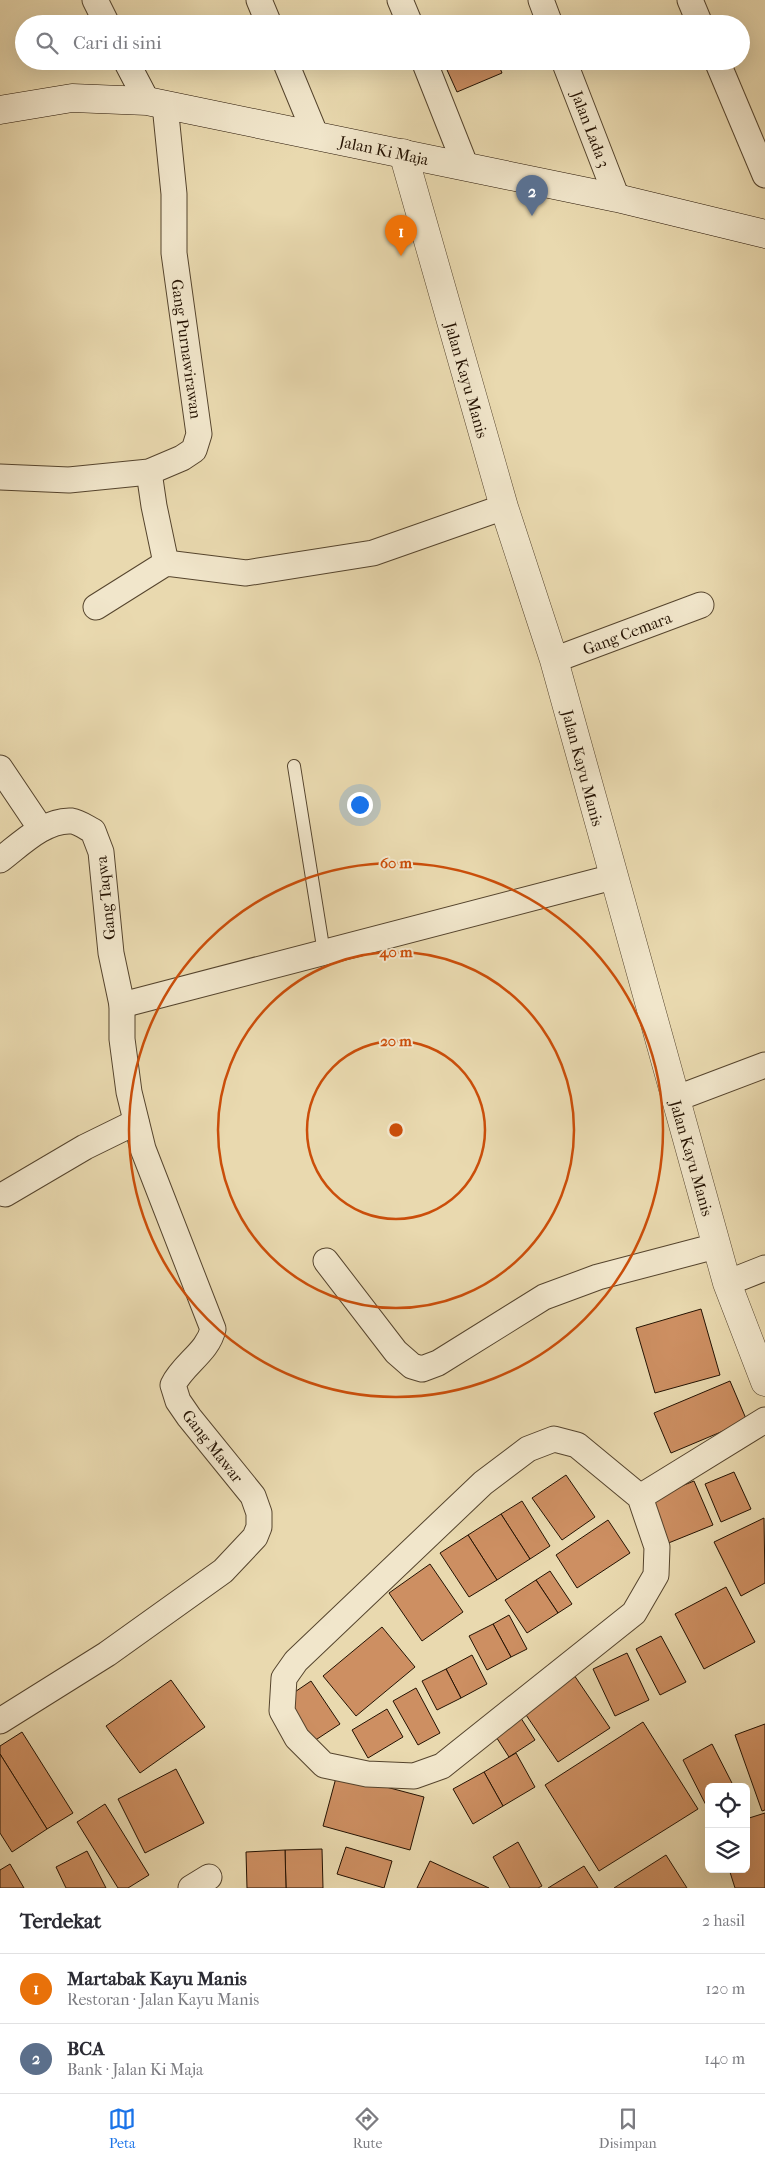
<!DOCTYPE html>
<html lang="id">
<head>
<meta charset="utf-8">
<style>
  :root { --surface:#fff; --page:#f2f2f3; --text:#2b2b33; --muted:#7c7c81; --line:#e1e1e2; --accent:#1a73e8 }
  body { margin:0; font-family:"IM FELL French Canon",serif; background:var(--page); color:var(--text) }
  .controls { position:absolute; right:15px; bottom:15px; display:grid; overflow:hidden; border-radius:8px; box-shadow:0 5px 20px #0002 }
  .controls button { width:45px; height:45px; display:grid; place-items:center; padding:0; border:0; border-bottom:1px solid var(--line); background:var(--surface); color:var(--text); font:25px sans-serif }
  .you { position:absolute; left:359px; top:804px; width:18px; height:18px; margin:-12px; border:4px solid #fff; border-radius:50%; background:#1a73e8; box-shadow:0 0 0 8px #1a73e833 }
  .badge { display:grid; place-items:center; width:32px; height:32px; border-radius:50%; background:var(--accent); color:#fff; font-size:16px; font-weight:700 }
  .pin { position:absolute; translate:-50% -41px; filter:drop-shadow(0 1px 2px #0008) }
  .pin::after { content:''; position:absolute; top:26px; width:18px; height:15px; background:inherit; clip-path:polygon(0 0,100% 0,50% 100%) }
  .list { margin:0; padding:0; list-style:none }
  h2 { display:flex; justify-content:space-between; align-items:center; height:65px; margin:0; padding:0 20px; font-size:21px }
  h2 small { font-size:16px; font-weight:400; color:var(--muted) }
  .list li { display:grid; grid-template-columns:32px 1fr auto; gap:15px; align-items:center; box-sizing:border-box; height:70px; padding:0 20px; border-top:1px solid var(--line) }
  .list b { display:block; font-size:19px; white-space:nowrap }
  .list p { margin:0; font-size:16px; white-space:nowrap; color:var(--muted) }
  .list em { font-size:16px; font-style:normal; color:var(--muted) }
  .icon { flex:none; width:28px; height:28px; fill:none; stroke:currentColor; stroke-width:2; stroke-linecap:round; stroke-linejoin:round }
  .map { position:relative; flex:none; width:765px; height:1888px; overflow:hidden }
  .search { position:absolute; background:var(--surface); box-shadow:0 5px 20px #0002; left:15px; right:15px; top:15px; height:55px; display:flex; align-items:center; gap:12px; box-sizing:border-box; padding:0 18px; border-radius:28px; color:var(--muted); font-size:19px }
  .sheet { height:205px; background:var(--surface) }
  nav { display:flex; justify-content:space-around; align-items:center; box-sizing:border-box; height:70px; border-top:1px solid var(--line); background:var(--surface); font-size:14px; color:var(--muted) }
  nav a { display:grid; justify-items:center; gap:2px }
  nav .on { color:var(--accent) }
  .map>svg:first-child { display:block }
  .building { fill:#cd8f62; stroke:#241202 }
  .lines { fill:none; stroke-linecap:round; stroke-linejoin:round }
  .service-casing { stroke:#55442d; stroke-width:14 }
  .minor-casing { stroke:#55442d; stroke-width:27 }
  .tertiary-casing { stroke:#55442d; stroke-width:29 }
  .secondary-casing { stroke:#241202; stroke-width:29 }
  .service { stroke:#f1e6cb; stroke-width:12 }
  .minor { stroke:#f1e6cb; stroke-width:25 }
  .tertiary { stroke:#f1e6cb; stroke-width:28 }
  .secondary { stroke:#f1e6cb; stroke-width:28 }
  .ring { fill:none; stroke:#cb4e0a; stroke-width:2.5 }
  .labels { text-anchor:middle; stroke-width:4; stroke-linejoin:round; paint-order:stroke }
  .street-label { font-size:16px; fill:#241202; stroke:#f1e6cb }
  .centre { fill:#cb4e0a; stroke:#f1e6cb; stroke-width:2.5 }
  .ring-label { font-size:15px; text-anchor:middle; font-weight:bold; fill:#cb4e0a; stroke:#f1e6cb; stroke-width:4; stroke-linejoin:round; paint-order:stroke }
</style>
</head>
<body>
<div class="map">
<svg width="765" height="1888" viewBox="0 0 765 1888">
  <rect width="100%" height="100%" fill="#e9d9af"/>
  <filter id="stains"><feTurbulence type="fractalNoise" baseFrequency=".004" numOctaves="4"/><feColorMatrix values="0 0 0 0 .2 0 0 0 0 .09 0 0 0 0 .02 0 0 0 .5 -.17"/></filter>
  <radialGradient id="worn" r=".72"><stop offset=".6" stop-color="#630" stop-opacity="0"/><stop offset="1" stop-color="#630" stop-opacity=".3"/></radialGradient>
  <g class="building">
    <polygon points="443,61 497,61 502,73 457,92"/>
    <polygon points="701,1309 720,1375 655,1393 636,1328"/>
    <polygon points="730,1381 747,1421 671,1453 654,1413"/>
    <polygon points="734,1472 751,1509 721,1522 705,1484"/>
    <polygon points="566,1475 595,1517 562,1540 532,1498"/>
    <polygon points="694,1481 713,1525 666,1544 647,1500"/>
    <polygon points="522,1501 550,1546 530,1559 501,1514"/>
    <polygon points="501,1514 530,1559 497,1580 468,1535"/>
    <polygon points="764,1518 765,1583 741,1596 714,1542"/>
    <polygon points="608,1520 630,1553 577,1588 556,1555"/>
    <polygon points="468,1535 497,1580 469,1597 440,1553"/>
    <polygon points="430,1564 463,1612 422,1641 389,1593"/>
    <polygon points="550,1571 572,1604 558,1613 536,1580"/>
    <polygon points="536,1580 558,1613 527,1633 505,1600"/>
    <polygon points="726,1587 755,1642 704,1669 675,1614"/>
    <polygon points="509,1615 527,1649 511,1657 493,1624"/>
    <polygon points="493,1624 511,1657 487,1670 469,1636"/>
    <polygon points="382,1627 415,1667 356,1716 323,1676"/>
    <polygon points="661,1636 686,1682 660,1695 636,1649"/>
    <polygon points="627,1653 649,1700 615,1716 593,1669"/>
    <polygon points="472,1655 487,1684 461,1698 446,1669"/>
    <polygon points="446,1669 461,1698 437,1710 422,1681"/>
    <polygon points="574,1675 610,1728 558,1762 522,1709"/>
    <polygon points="171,1680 205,1727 140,1773 106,1726"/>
    <polygon points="311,1681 340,1724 311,1743 283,1700"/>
    <polygon points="416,1688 440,1733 418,1745 393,1701"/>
    <polygon points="387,1709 403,1737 368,1758 352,1730"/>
    <polygon points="517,1712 535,1740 509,1757 491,1729"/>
    <polygon points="643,1722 698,1809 599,1871 545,1785"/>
    <polygon points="765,1724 765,1810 762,1811 735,1735"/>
    <polygon points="22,1732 73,1813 47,1829 0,1754 0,1746"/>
    <polygon points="712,1744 734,1787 709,1787 709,1811 683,1760"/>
    <polygon points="516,1753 535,1787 503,1806 484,1772"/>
    <polygon points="0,1754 47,1829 12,1852 0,1833"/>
    <polygon points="176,1769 204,1823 145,1853 118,1799"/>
    <polygon points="484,1772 503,1806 473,1824 453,1789"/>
    <polygon points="337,1774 424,1797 410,1850 323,1826"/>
    <polygon points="105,1804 149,1875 128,1888 118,1888 77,1822"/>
    <polygon points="765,1813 765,1888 735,1888 729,1869 746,1869 746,1819"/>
    <polygon points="518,1842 542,1886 538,1888 510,1888 493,1857"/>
    <polygon points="346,1847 392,1861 384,1888 337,1874"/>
    <polygon points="322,1849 323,1888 286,1888 285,1850"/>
    <polygon points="285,1850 286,1888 247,1888 246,1852"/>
    <polygon points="87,1851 106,1888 66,1888 56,1867"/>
    <polygon points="666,1855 687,1888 614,1888"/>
    <polygon points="430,1861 489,1888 417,1888"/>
    <polygon points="10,1864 24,1888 0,1888 0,1870"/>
    <polygon points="584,1866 598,1888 548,1888"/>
  </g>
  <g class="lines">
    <defs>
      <polyline id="service" points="294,766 324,953"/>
      <g id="minor">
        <polyline points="95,0 107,24"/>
        <polyline points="259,0 269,24"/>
        <polyline points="400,0 410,24"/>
        <polyline points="541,0 550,24"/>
        <polyline points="690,0 700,24"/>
        <polyline points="126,61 147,101"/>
        <polyline points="285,61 316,136"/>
        <polyline points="424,61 466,167"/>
        <polyline points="564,61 617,198"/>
        <polyline points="717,61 765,175"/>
        <polyline points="149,472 154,506 166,563"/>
        <polyline points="0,477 69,480 149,472 182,458 194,450 199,434 174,253 174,194 165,105"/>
        <polyline points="96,607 166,563 246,573 373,553 504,507"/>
        <polyline points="554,660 701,605"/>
        <polyline points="0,768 41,829"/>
        <path d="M0,860C20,845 45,819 72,821C79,822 87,828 93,831L101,852L111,953L122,1005V1039L129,1092L143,1149L213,1329C208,1352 183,1364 173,1385L178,1401L189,1417L253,1496L259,1513V1527L255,1537L223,1571L107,1654L0,1721"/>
        <polyline points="122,1005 613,877"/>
        <polyline points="675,1099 765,1065"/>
        <polyline points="5,1194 85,1147 136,1122"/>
        <polyline points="326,1261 396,1352 412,1366 422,1369 438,1363 544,1297 598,1277 716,1246"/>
        <polyline points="727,1283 765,1268"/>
        <polyline points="640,1497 657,1547 656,1575 634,1613 442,1766 414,1776 367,1774 324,1765 297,1738 282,1711 284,1678 296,1661 483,1483 528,1449 554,1439 577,1445 640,1497 765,1420"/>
        <polyline points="191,1888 209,1877"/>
      </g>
      <polyline id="tertiary" points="403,153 504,507 554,660 727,1283 765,1382"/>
      <polyline id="secondary" points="0,110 72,98 147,101 617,198 765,234"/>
    </defs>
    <use href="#service" class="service-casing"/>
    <use href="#minor" class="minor-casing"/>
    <use href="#tertiary" class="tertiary-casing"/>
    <use href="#secondary" class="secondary-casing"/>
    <use href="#service" class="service"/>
    <use href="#minor" class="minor"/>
    <use href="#tertiary" class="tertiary"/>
    <use href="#secondary" class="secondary"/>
  </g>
  <g class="ring">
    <circle cx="396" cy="1130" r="89"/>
    <circle cx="396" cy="1130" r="178"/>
    <circle cx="396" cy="1130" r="267"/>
  </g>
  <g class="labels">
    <g class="street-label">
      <text transform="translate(591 129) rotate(69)" y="6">Jalan Lada 3</text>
      <text transform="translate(384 150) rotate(12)" y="6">Jalan Ki Maja</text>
      <text transform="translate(187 349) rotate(82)" y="6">Gang Purnawirawan</text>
      <text transform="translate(467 380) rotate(74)" y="6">Jalan Kayu Manis</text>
      <text transform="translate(627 633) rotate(-21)" y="6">Gang Cemara</text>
      <text transform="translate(583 768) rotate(75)" y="6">Jalan Kayu Manis</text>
      <text transform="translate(105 898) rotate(-96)" y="6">Gang Taqwa</text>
      <text transform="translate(692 1158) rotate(74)" y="6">Jalan Kayu Manis</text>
      <text transform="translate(213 1446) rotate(52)" y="6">Gang Mawar</text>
    </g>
  </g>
  <circle cx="396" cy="1130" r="8" class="centre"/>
  <g class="ring-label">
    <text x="396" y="868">60 m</text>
    <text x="396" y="957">40 m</text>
    <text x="396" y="1046">20 m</text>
  </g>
  <rect width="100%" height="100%" filter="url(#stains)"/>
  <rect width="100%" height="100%" fill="url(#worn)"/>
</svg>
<div class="controls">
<button><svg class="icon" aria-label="locate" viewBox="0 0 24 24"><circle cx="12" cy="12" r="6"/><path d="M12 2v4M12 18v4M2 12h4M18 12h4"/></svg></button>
<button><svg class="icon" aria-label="layers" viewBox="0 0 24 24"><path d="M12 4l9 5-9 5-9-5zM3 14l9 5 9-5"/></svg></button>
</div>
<div class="you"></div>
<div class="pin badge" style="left:401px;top:256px;background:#e8710a">1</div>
<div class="pin badge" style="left:532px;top:216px;background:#5c6f8a">2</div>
<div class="search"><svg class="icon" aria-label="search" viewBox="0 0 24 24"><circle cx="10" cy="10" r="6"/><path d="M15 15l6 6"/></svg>Cari di sini</div>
</div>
<section class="sheet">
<h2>Terdekat<small>2 hasil</small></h2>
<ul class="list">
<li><span class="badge" style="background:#e8710a">1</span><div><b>Martabak Kayu Manis</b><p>Restoran · Jalan Kayu Manis</p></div><em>120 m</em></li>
<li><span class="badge" style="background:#5c6f8a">2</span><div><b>BCA</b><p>Bank · Jalan Ki Maja</p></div><em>140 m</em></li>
</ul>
</section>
<nav>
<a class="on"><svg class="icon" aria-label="map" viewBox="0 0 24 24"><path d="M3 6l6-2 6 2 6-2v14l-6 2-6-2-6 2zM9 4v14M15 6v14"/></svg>Peta</a>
<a><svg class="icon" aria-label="directions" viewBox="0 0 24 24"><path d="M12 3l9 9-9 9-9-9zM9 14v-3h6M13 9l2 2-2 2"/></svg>Rute</a>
<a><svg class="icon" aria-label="saved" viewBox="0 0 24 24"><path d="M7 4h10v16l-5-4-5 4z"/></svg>Disimpan</a>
</nav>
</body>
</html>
